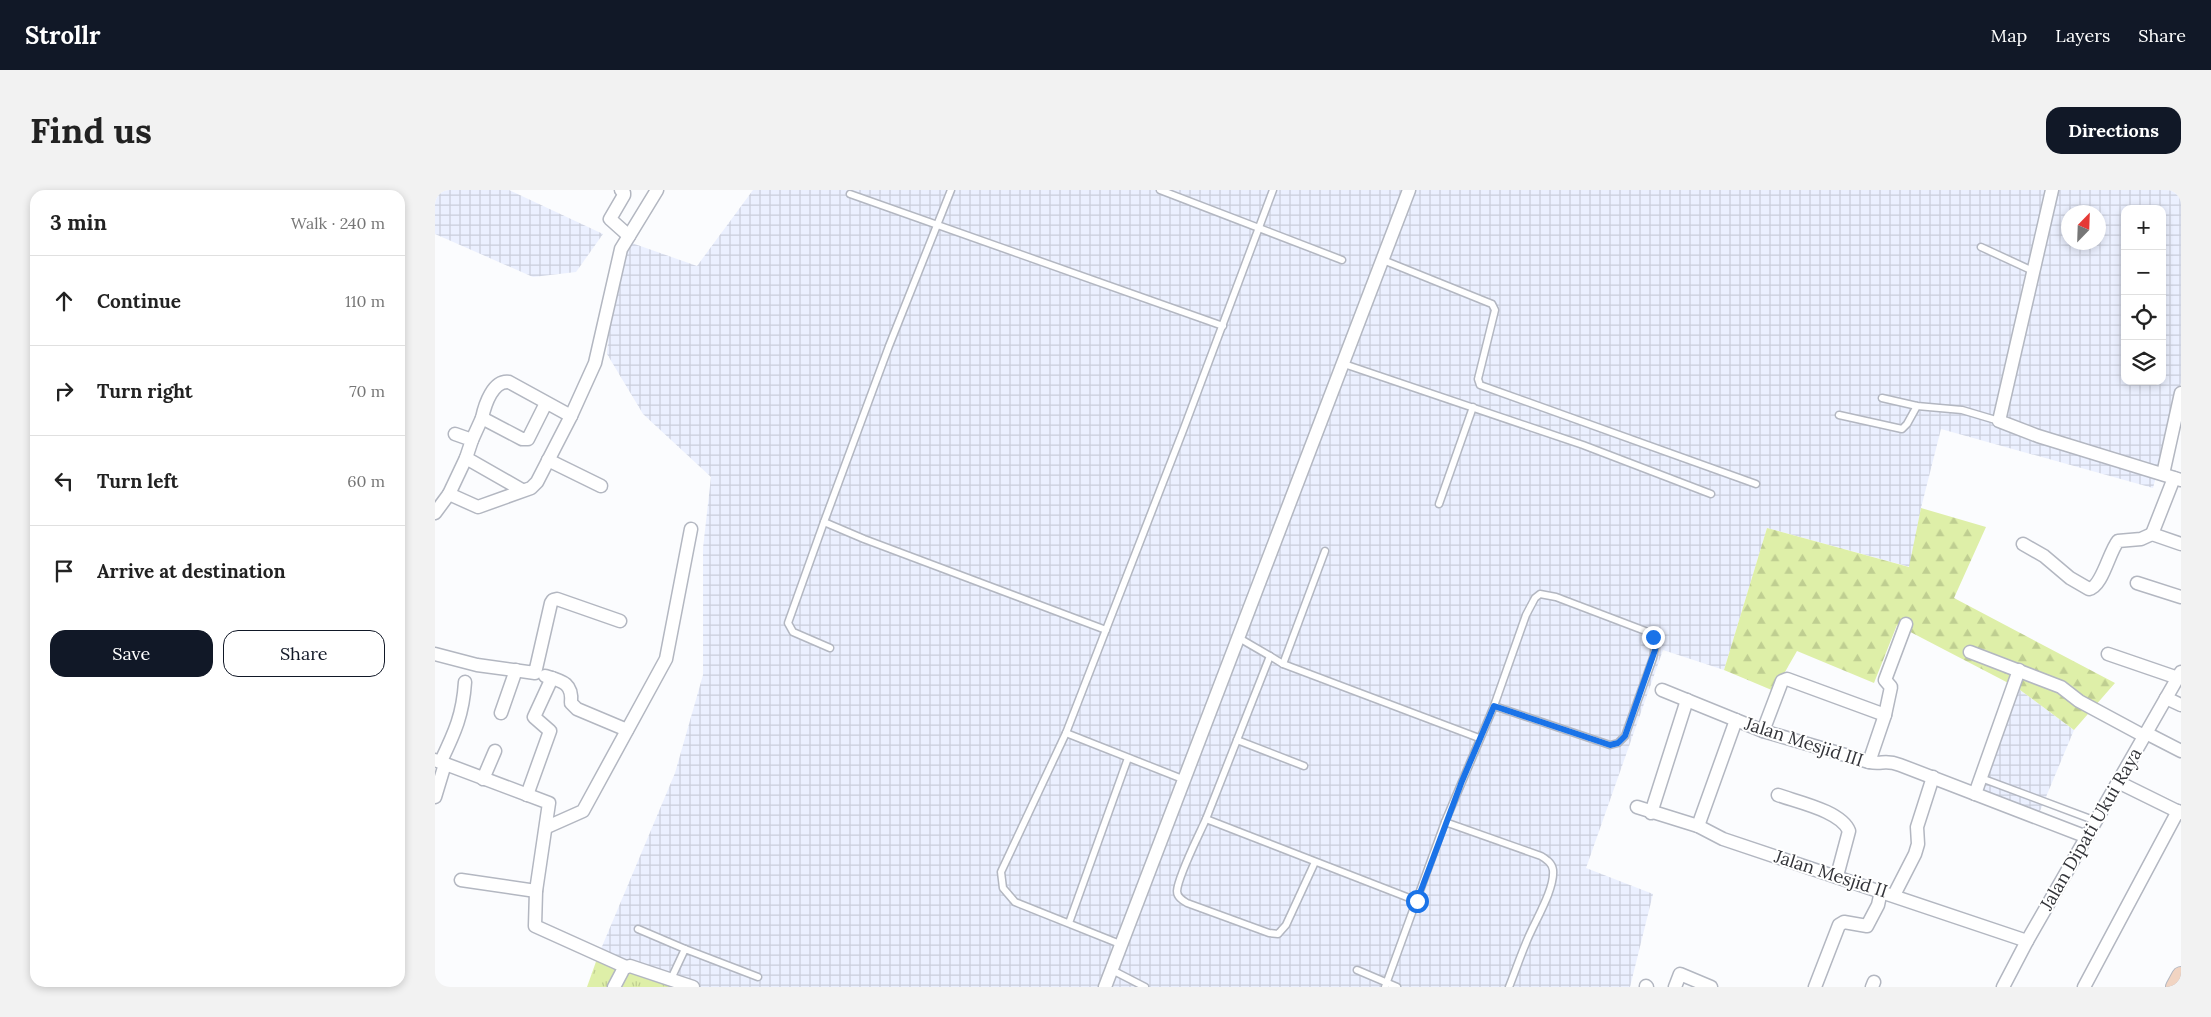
<!DOCTYPE html>
<html lang="en">
<head>
<meta charset="utf-8">
<style>
  :root { --surface:#fff; --page:#f2f2f2; --text:#222; --muted:#767676; --line:#e0e0e0; --accent:#111827 }
  body { margin:0; font-family:Lora,serif; background:var(--page); color:var(--text) }
  .controls { position:absolute; right:15px; top:15px; display:grid; overflow:hidden; border-radius:10px; box-shadow:0 2px 8px #0003 }
  .controls button { width:45px; height:45px; display:grid; place-items:center; padding:0; border:0; border-bottom:1px solid var(--line); background:var(--surface); color:var(--text); font:25px sans-serif }
  .compass { position:absolute; left:1626px; top:15px; width:45px; height:45px; border-radius:50%; background:var(--surface); box-shadow:0 2px 8px #0003; rotate:23deg }
  .stop { position:absolute; width:15px; height:15px; margin:-11px; border:4px solid #1a73e8; border-radius:50%; background:#fff }
  .stop.end { background:#1a73e8; border-color:#fff; box-shadow:0 1px 5px #0008 }
  .list { margin:0; padding:0; list-style:none }
  h2 { display:flex; justify-content:space-between; align-items:center; height:65px; margin:0; padding:0 20px; font-size:21px }
  h2 small { font-size:16px; font-weight:400; color:var(--muted) }
  .list li { display:grid; grid-template-columns:32px 1fr auto; gap:15px; align-items:center; box-sizing:border-box; height:90px; padding:0 20px; border-top:1px solid var(--line) }
  .list b { display:block; font-size:19px; white-space:nowrap }
  .list em { font-size:16px; font-style:normal; color:var(--muted) }
  .actions { display:flex; gap:10px; padding:15px 20px }
  .actions a { flex:1; padding:11px 0; border:1px solid var(--accent); border-radius:15px; text-align:center; font-size:18px; color:var(--accent) }
  .actions .main { background:var(--accent); color:#fff }
  .icon { flex:none; width:28px; height:28px; fill:none; stroke:currentColor; stroke-width:2; stroke-linecap:round; stroke-linejoin:round }
  .map { position:relative; flex:none; width:1746px; height:797px; overflow:hidden; border-radius:15px }
  header { display:flex; align-items:center; gap:30px; box-sizing:border-box; height:70px; padding:0 25px; background:var(--accent); color:#fff }
  header strong { font-size:24px }
  nav { display:flex; gap:28px; margin-inline-start:auto; font-size:18px }
  .intro { display:flex; align-items:center; justify-content:space-between; box-sizing:border-box; height:120px; padding:0 30px }
  h1 { margin:0; font-size:35px }
  .button { padding:12px 22px; border-radius:15px; background:var(--accent); color:#fff; font-size:18px; font-weight:700 }
  main { display:flex; gap:30px; padding:0 30px }
  aside { flex:1; background:var(--surface); border-radius:15px; box-shadow:0 2px 8px #0003 }
  .map>svg:first-child { display:block }
  .industrial { fill:url(#industrial-grid); fill-rule:evenodd }
  .grass { fill:url(#grass-tufts) }
  .forest { fill:url(#forest-firs) }
  .lines { fill:none; stroke-linecap:round; stroke-linejoin:round }
  .lane-casing { stroke:#b3b7c1; stroke-width:9 }
  .street-casing { stroke:#b3b7c1; stroke-width:15 }
  .secondary-casing { stroke:#b3b7c1; stroke-width:20 }
  .lane { stroke:#fff; stroke-width:6 }
  .street { stroke:#fff; stroke-width:12 }
  .secondary { stroke:#f1d4c2; stroke-width:18 }
  .route { stroke:#1a73e8; stroke-width:6 }
  .labels { text-anchor:middle; stroke-width:4; stroke-linejoin:round; paint-order:stroke }
  .street-label { font-size:18px; fill:#333439; stroke:#fff }
</style>
</head>
<body>
<header>
<strong>Strollr</strong>
<nav><a>Map</a><a>Layers</a><a>Share</a></nav>
</header>
<div class="intro"><h1>Find us</h1><a class="button">Directions</a></div>
<main>
<aside>
<h2>3 min<small>Walk · 240 m</small></h2>
<ul class="list">
<li><svg class="icon" aria-label="ahead" viewBox="0 0 24 24"><path d="M12 20V5M6 11l6-6 6 6"/></svg><div><b>Continue</b></div><em>110 m</em></li>
<li><svg class="icon" aria-label="right" viewBox="0 0 24 24"><path d="M7 20v-9h11M14 6l5 5-5 5"/></svg><div><b>Turn right</b></div><em>70 m</em></li>
<li><svg class="icon" aria-label="left" viewBox="0 0 24 24"><path d="M17 20v-9H6M10 6l-5 5 5 5"/></svg><div><b>Turn left</b></div><em>60 m</em></li>
<li><svg class="icon" aria-label="arrive" viewBox="0 0 24 24"><path d="M6 21V4h12l-3 4 3 4H6"/></svg><div><b>Arrive at destination</b></div></li>
</ul>
<div class="actions"><a class="main">Save</a><a>Share</a></div>
</aside>
<div class="map">
<svg width="1746" height="797" viewBox="0 0 1746 797">
  <defs>
    <pattern id="industrial-grid" width="8" height="8" patternUnits="userSpaceOnUse" patternTransform="scale(1.25)"><rect width="8" height="8" fill="#ebf0ff"/><path d="M0 4h8M4 0v8" fill="none" stroke="#cacedb"/></pattern>
    <pattern id="grass-tufts" width="24" height="20" patternUnits="userSpaceOnUse" patternTransform="scale(1.25)"><rect width="24" height="20" fill="#deefa8"/><path d="M3 7l-1-3M5 7V3M7 7l1-3M15 17l-1-3M17 17v-4M19 17l1-3" fill="none" stroke="#bfce91"/></pattern>
    <pattern id="forest-firs" width="22" height="20" patternUnits="userSpaceOnUse" patternTransform="scale(1.25)"><rect width="22" height="20" fill="#deefa8"/><path d="M5 1l3.5 6h-7zM16 11l3.5 6h-7z" fill="#bfce91"/></pattern>
  </defs>
  <rect width="100%" height="100%" fill="#fbfcfe"/>
  <g class="industrial">
    <polygon points="0,0 74,0 168,44 141,82 98,87 0,44"/>
    <path d="M318,0H1746V193L1718,298L1506,239L1486,318L1475,377L1332,338L1289,480L1228,460L1151,678L1218,704L1195,797H236L163,766L240,583L268,485V358L276,287L208,224L172,164L178,85L194,52L262,76ZM1690,19H1727V191H1690ZM1634,22H1664V52H1634Z"/>
    <polygon points="1581,497 1639,540 1603,626 1549,602"/>
  </g>
  <polygon class="grass" points="163,766 236,797 152,797"/>
  <polygon class="forest" points="1486,318 1551,337 1519,408 1680,493 1639,540 1581,497 1462,435 1439,493 1362,461 1339,501 1289,480 1332,338 1474,377"/>
  <g class="lines">
    <defs>
      <g id="lane">
        <polyline points="516,0 454,156 389,332 429,349 671,440"/>
        <polyline points="725,0 907,70"/>
        <polyline points="415,4 788,136"/>
        <polyline points="1546,57 1598,81"/>
        <polyline points="948,70 1057,114 1060,120 1043,189 1045,195 1321,294"/>
        <polyline points="909,174 1148,255 1276,304"/>
        <polyline points="1447,208 1482,216 1527,220 1564,231"/>
        <polyline points="1404,225 1467,239 1472,234 1482,216"/>
        <polyline points="1004,314 1038,217"/>
        <polyline points="389,332 353,433 358,442 395,458"/>
        <polyline points="804,448 835,466"/>
        <polyline points="848,474 890,361"/>
        <polyline points="631,543 750,590"/>
        <polyline points="802,550 869,576"/>
        <polyline points="1546,588 1661,631"/>
        <path d="M771,629C764,645 743,686 742,701C742,707 747,710 752,713L834,743L843,744L851,735L880,672"/>
        <polyline points="1010,632 1059,516 1091,425 1100,408 1105,404 1121,407 1213,442 1221,453 1218,468 1190,546 1183,553 1175,555 1059,516"/>
        <polyline points="982,711 771,629 835,466 848,474 1044,548"/>
        <polyline points="634,733 693,568"/>
        <polyline points="203,739 250,759"/>
        <polyline points="685,754 580,712 568,698 566,682 631,543 749,238 838,0"/>
        <polyline points="677,780 710,797"/>
        <polyline points="922,780 962,797"/>
        <polyline points="236,789 250,759 323,787"/>
        <path d="M950,797L1010,632L1106,666C1112,670 1117,673 1118,680C1120,700 1098,734 1091,753C1085,767 1080,782 1074,797"/>
      </g>
      <g id="street">
        <polyline points="186,0 189,3 189,5 175,29 194,46"/>
        <polyline points="1617,0 1564,231 1603,246 1746,290"/>
        <path d="M111,213L93,249H87L47,228C50,214 58,190 74,192L136,226"/>
        <polyline points="20,244 37,250 31,268 87,300"/>
        <polyline points="37,250 47,228"/>
        <polyline points="113,270 166,296"/>
        <polyline points="1728,284 1746,203"/>
        <polyline points="1739,288 1717,344 1746,354"/>
        <polyline points="14,304 31,268"/>
        <polyline points="0,323 14,304 43,317 96,298 102,292 136,226 160,173 186,59 222,0"/>
        <path d="M1588,354L1609,366L1635,388L1654,399C1667,397 1674,362 1683,351L1706,349L1717,344"/>
        <polyline points="1702,393 1746,407"/>
        <polyline points="1535,462 1626,497 1644,511 1709,546"/>
        <polyline points="0,464 42,475 100,483 116,413 118,410 122,409 185,431"/>
        <polyline points="1673,464 1743,488"/>
        <path d="M110,486C127,491 138,493 136,513L142,519L192,540"/>
        <path d="M1227,500L1328,541L1434,572C1448,575 1449,569 1465,575L1652,647"/>
        <polyline points="1731,508 1746,515"/>
        <polyline points="66,523 81,480"/>
        <polyline points="1450,525 1456,497 1450,490 1471,434"/>
        <polyline points="1328,541 1347,491 1352,489 1450,525 1434,572"/>
        <polyline points="1711,543 1746,561"/>
        <polyline points="0,570 114,613 101,701 100,736 191,777"/>
        <path d="M6,571C20,542 28,524 30,492"/>
        <polyline points="48,589 60,561"/>
        <polyline points="1683,592 1746,623"/>
        <polyline points="1540,604 1584,480"/>
        <polyline points="92,605 115,541 99,527 117,488"/>
        <path d="M1343,605C1362,612 1406,621 1414,641L1402,686"/>
        <polyline points="0,607 10,574"/>
        <polyline points="1202,617 1263,636 1288,649 1592,751"/>
        <polyline points="1216,623 1252,510"/>
        <polyline points="1263,636 1301,530"/>
        <polyline points="112,637 148,621 231,469 256,339"/>
        <polyline points="26,690 101,701"/>
        <polyline points="1459,705 1480,664 1483,654 1482,637 1498,587"/>
        <polyline points="1211,796 1212,797"/>
        <polyline points="179,797 189,778 195,776 258,797"/>
        <polyline points="670,797 974,0"/>
        <polyline points="1240,797 1245,784 1276,797"/>
        <polyline points="1380,797 1404,735 1409,732 1432,736 1443,715 1446,701"/>
        <polyline points="1437,797 1439,792"/>
        <polyline points="1568,797 1592,751 1746,482"/>
        <polyline points="1649,797 1743,621"/>
      </g>
      <polyline id="secondary" points="1740,797 1746,786"/>
    </defs>
    <use href="#lane" class="lane-casing"/>
    <use href="#street" class="street-casing"/>
    <use href="#secondary" class="secondary-casing"/>
    <use href="#lane" class="lane"/>
    <use href="#street" class="street"/>
    <use href="#secondary" class="secondary"/>
  </g>
  <g class="lines">
    <polyline class="route" points="982,711 1027,591 1059,516 1175,555 1183,553 1190,546 1220,460 1221,453 1218,447"/>
  </g>
  <g class="labels">
    <g class="street-label">
      <text transform="translate(1369 552) rotate(18)" y="6">Jalan Mesjid III</text>
      <text transform="translate(1656 639) rotate(-60)" y="6">Jalan Dipati Ukui Raya</text>
      <text transform="translate(1396 684) rotate(18)" y="6">Jalan Mesjid II</text>
    </g>
  </g>
</svg>
<div class="controls">
<button>+</button>
<button>−</button>
<button><svg class="icon" aria-label="locate" viewBox="0 0 24 24"><circle cx="12" cy="12" r="6"/><path d="M12 2v4M12 18v4M2 12h4M18 12h4"/></svg></button>
<button><svg class="icon" aria-label="layers" viewBox="0 0 24 24"><path d="M12 4l9 5-9 5-9-5zM3 14l9 5 9-5"/></svg></button>
</div>
<svg class="compass" viewBox="-18 -18 36 36"><path d="M0-13l5 13h-10z" fill="#e53935"/><path d="M0 13l5-13h-10z" fill="#767676"/></svg>
<div class="stop" style="left:982px;top:711px"></div>
<div class="stop end" style="left:1218px;top:447px"></div>
</div>
</main>
</body>
</html>
